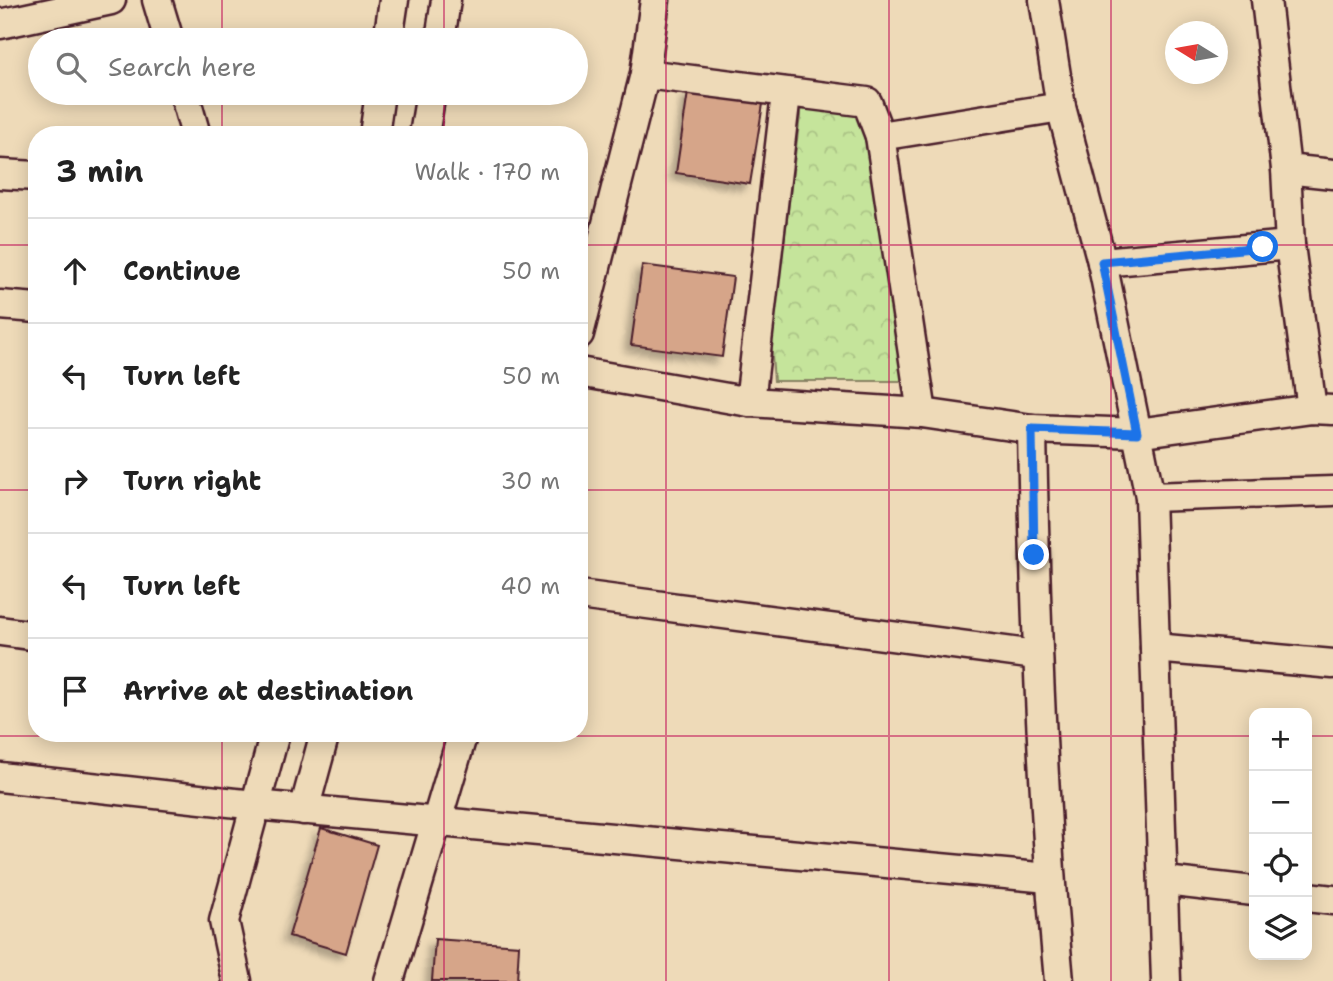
<!DOCTYPE html>
<html lang="en">
<head>
<meta charset="utf-8">
<style>
  :root { --surface:#fff; --page:#f2f2f2; --text:#222; --muted:#767676; --line:#e0e0e0 }
  body { margin:0; font-family:"Shantell Sans",sans-serif; background:var(--page); color:var(--text) }
  .controls { position:absolute; right:21px; bottom:21px; display:grid; overflow:hidden; border-radius:14px; box-shadow:0 4px 18px #0003 }
  .controls button { width:63px; height:63px; display:grid; place-items:center; padding:0; border:0; border-bottom:2px solid var(--line); background:var(--surface); color:var(--text); font:35px sans-serif }
  .compass { position:absolute; left:1165px; top:21px; width:63px; height:63px; border-radius:50%; background:var(--surface); box-shadow:0 4px 18px #0003; rotate:281deg }
  .stop { position:absolute; width:21px; height:21px; margin:-16px; border:5px solid #1a73e8; border-radius:50%; background:#fff }
  .stop.end { background:#1a73e8; border-color:#fff; box-shadow:0 2px 7px #0008 }
  .list { margin:0; padding:0; list-style:none }
  h2 { display:flex; justify-content:space-between; align-items:center; height:91px; margin:0; padding:0 28px; font-size:30px }
  h2 small { font-size:23px; font-weight:400; color:var(--muted) }
  .list li { display:grid; grid-template-columns:46px 1fr auto; gap:21px; align-items:center; box-sizing:border-box; height:105px; padding:0 28px; border-top:2px solid var(--line) }
  .list b { display:block; font-size:26px; white-space:nowrap }
  .list em { font-size:23px; font-style:normal; color:var(--muted) }
  .icon { flex:none; width:38px; height:38px; fill:none; stroke:currentColor; stroke-width:2; stroke-linecap:round; stroke-linejoin:round }
  .map { position:relative; flex:none; width:1333px; height:981px; overflow:hidden }
  .search { position:absolute; background:var(--surface); box-shadow:0 4px 18px #0003; left:28px; top:28px; width:560px; height:77px; display:flex; align-items:center; gap:18px; box-sizing:border-box; padding:0 24px; border-radius:38px; color:var(--muted); font-size:26px }
  .panel { position:absolute; background:var(--surface); box-shadow:0 4px 18px #0003; left:28px; top:126px; width:560px; height:616px; border-radius:28px }
  .map>svg:first-child { display:block }
  .forest { fill:url(#forest-crowns); stroke:#888263; stroke-width:2 }
  .building { fill:#d6a589; stroke:#4a1f2b; stroke-width:2; filter:url(#shadow) }
  .lines { fill:none; stroke-linecap:round; stroke-linejoin:round }
  .minor-casing { stroke:#4a1f2b; stroke-width:33 }
  .minor { stroke:#eedab8; stroke-width:28 }
  .route { stroke:#1a73e8; stroke-width:9 }
  .grid { fill:none; stroke:#c2185b; stroke-width:2; stroke-opacity:0.55 }
</style>
</head>
<body>
<div class="map">
<svg width="1333" height="981" viewBox="0 0 1333 981">
  <defs>
    <pattern id="forest-crowns" width="20" height="18" patternUnits="userSpaceOnUse" patternTransform="scale(1.75)"><rect width="20" height="18" fill="#c5e49b"/><path d="M2 6a3 3 0 1 1 6 0M12 15a3 3 0 1 1 6 0" fill="none" stroke="#abc386"/></pattern>
    <filter id="shadow"><feDropShadow dx="-6" dy="6" stdDeviation="3.5" flood-color="#0004"/></filter>
  </defs>
  <rect width="100%" height="100%" fill="#eedab8"/>
  <filter id="ink" filterUnits="userSpaceOnUse"><feTurbulence type="fractalNoise" baseFrequency=".0143" numOctaves="2"/><feDisplacementMap in="SourceGraphic" scale="14" xChannelSelector="R" yChannelSelector="G"/><feConvolveMatrix kernelMatrix="1 2 1 2 8 2 1 2 1" color-interpolation-filters="sRGB"/></filter>
  <g filter="url(#ink)">
    <polygon class="forest" points="801,108 868,111 906,381 774,381 771,344"/>
    <g class="building">
      <polygon points="688,92 763,104 750,184 676,173"/>
      <polygon points="642,265 733,277 722,357 631,345"/>
      <polygon points="321,828 377,845 346,953 289,936"/>
      <polygon points="435,939 519,945 517,981 432,981"/>
    </g>
    <g class="lines">
      <defs>
        <g id="minor">
          <polyline points="157,0 169,40"/>
          <polyline points="1044,0 1061,107 1102,262 1150,497 1166,981"/>
          <polyline points="1266,0 1286,169 1290,245 1312,409"/>
          <polyline points="0,24 111,0"/>
          <polyline points="388,40 394,0"/>
          <polyline points="440,40 446,0"/>
          <polyline points="645,74 867,102 880,136 1061,107"/>
          <polyline points="184,93 196,135"/>
          <polyline points="374,135 380,93"/>
          <polyline points="424,135 431,93"/>
          <polyline points="880,136 922,413"/>
          <polyline points="1286,169 1333,174"/>
          <polyline points="0,174 37,176"/>
          <polyline points="1102,262 1290,245"/>
          <polyline points="0,305 37,308"/>
          <polyline points="579,334 645,74 655,0"/>
          <polyline points="579,372 750,402 922,413 1032,429 1137,433 1312,409 1333,410"/>
          <polyline points="750,402 786,94"/>
          <path d="M1032,429C1035,614 1042,797 1059,981"/>
          <polyline points="1150,497 1333,491"/>
          <polyline points="579,595 1036,655"/>
          <polyline points="0,631 37,636"/>
          <polyline points="1155,648 1333,664"/>
          <polyline points="0,777 255,805 1049,878"/>
          <polyline points="304,810 325,733"/>
          <polyline points="1165,881 1254,891"/>
          <polyline points="1307,897 1333,900"/>
          <polyline points="237,981 224,921 275,733"/>
          <polyline points="389,981 463,733"/>
        </g>
      </defs>
      <use href="#minor" class="minor-casing"/>
      <use href="#minor" class="minor"/>
    </g>
  </g>
  <g class="lines" filter="url(#ink)">
    <polyline class="route" points="1034,555 1032,429 1137,433 1102,262 1263,247"/>
  </g>
  <path class="grid" d="M222,0V40M444,0V40M666,0V981M889,0V981M1111,0V981M222,93V135M444,93V135M0,245H37M579,245H1333M0,490H37M579,490H1333M222,733V981M444,733V981M0,736H1254M1307,736H1333"/>
</svg>
<div class="controls">
<button>+</button>
<button>−</button>
<button><svg class="icon" aria-label="locate" viewBox="0 0 24 24"><circle cx="12" cy="12" r="6"/><path d="M12 2v4M12 18v4M2 12h4M18 12h4"/></svg></button>
<button><svg class="icon" aria-label="layers" viewBox="0 0 24 24"><path d="M12 4l9 5-9 5-9-5zM3 14l9 5 9-5"/></svg></button>
</div>
<svg class="compass" viewBox="-18 -18 36 36"><path d="M0-13l5 13h-10z" fill="#e53935"/><path d="M0 13l5-13h-10z" fill="#767676"/></svg>
<div class="stop" style="left:1263px;top:247px"></div>
<div class="stop end" style="left:1034px;top:555px"></div>
<div class="search"><svg class="icon" aria-label="search" viewBox="0 0 24 24"><circle cx="10" cy="10" r="6"/><path d="M15 15l6 6"/></svg>Search here</div>
<section class="panel">
<h2>3 min<small>Walk · 170 m</small></h2>
<ul class="list">
<li><svg class="icon" aria-label="ahead" viewBox="0 0 24 24"><path d="M12 20V5M6 11l6-6 6 6"/></svg><div><b>Continue</b></div><em>50 m</em></li>
<li><svg class="icon" aria-label="left" viewBox="0 0 24 24"><path d="M17 20v-9H6M10 6l-5 5 5 5"/></svg><div><b>Turn left</b></div><em>50 m</em></li>
<li><svg class="icon" aria-label="right" viewBox="0 0 24 24"><path d="M7 20v-9h11M14 6l5 5-5 5"/></svg><div><b>Turn right</b></div><em>30 m</em></li>
<li><svg class="icon" aria-label="left" viewBox="0 0 24 24"><path d="M17 20v-9H6M10 6l-5 5 5 5"/></svg><div><b>Turn left</b></div><em>40 m</em></li>
<li><svg class="icon" aria-label="arrive" viewBox="0 0 24 24"><path d="M6 21V4h12l-3 4 3 4H6"/></svg><div><b>Arrive at destination</b></div></li>
</ul>
</section>
</div>
</body>
</html>
